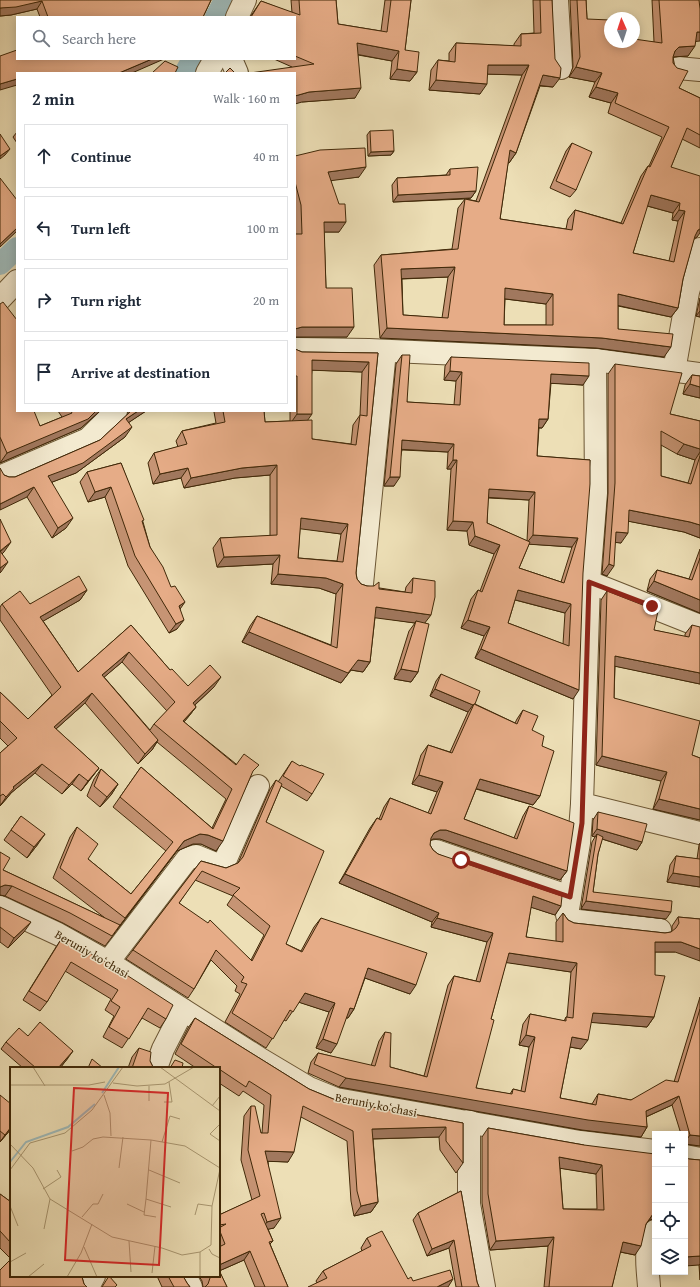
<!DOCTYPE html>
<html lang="en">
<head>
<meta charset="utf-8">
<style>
  :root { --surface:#fff; --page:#f6f6f7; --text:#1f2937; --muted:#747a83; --line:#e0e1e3 }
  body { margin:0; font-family:"Gentium Book Plus",serif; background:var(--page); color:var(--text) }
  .controls { position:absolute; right:12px; bottom:12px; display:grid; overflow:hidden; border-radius:0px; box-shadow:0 2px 10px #0003 }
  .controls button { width:36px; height:36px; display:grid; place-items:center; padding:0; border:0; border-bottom:1px solid var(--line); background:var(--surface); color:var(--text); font:20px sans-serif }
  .compass { position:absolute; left:604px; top:12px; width:36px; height:36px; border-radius:50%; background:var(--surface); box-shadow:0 2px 10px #0003; rotate:357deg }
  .stop { position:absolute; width:12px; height:12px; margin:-9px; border:3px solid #8f2418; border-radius:50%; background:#fff }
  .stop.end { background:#8f2418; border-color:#fff; box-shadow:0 1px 4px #0008 }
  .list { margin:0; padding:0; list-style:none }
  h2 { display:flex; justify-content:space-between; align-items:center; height:52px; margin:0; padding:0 16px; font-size:17px }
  h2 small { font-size:13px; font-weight:400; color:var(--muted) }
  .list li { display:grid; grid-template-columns:26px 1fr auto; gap:12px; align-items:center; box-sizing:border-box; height:64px; margin:0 8px 8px; padding:0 8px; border:1px solid var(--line); border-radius:0px }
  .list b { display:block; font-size:15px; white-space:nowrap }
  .list em { font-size:13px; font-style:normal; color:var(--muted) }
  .icon { flex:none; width:22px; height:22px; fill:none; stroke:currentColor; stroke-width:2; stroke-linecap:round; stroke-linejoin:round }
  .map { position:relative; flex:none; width:700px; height:1287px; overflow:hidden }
  .search { position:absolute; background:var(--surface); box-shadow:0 2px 10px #0003; left:16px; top:16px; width:280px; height:44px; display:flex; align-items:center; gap:10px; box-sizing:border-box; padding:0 14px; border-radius:0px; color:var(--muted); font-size:15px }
  .panel { position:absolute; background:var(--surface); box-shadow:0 2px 10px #0003; left:16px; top:72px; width:280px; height:340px; border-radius:0px }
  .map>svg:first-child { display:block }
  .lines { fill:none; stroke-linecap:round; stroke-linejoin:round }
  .canal { stroke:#9ebaba; stroke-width:22 }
  .minor-casing { stroke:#6b5634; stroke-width:24 }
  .minor { stroke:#f3ead0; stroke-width:22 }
  .wall { fill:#c69474; stroke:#402808; fill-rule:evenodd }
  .shaded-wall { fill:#a1785e; stroke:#402808 }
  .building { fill:#e6ac87; stroke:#402808; fill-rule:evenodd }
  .route { stroke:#8f2418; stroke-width:5 }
  .labels { text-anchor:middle; stroke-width:3; stroke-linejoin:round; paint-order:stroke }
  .street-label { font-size:12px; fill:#402808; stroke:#f3ead0 }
  .inset-river { fill:none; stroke:#9ebaba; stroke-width:2 }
  .inset-road { fill:none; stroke:#a89670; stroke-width:1 }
  .view { fill:#d62828; fill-opacity:0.15; stroke:#d62828; stroke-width:2 }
  .inset-edge { fill:none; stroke:#402808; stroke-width:2 }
</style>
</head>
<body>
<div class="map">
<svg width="700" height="1287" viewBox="0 0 700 1287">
  <rect width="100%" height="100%" fill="#eddfb6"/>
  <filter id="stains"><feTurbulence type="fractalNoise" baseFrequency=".005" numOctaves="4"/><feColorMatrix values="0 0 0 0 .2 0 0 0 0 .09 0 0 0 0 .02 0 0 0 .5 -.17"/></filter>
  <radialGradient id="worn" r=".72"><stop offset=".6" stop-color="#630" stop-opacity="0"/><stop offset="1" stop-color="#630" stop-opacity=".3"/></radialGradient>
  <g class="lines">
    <g class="canal">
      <polyline points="216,17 225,0"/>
      <polyline points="185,73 193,59"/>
      <polyline points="0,264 17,248"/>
    </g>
    <defs>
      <g id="minor">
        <polyline points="557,0 561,68"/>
        <polyline points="237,17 245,0"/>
        <polyline points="231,59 237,73"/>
        <polyline points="678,68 700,70"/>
        <polyline points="207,73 215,59"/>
        <polyline points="0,299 17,281"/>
        <polyline points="295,349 369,350 595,360 700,374"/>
        <polyline points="595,360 596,493 589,582 582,804 700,833"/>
        <polyline points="674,371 688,292 700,249"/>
        <polyline points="4,475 88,439 116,411"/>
        <polyline points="589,582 700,626"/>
        <polyline points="362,584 385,351"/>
        <polyline points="582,804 579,843 567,915 569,920 660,930"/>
        <polyline points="436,851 570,897"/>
        <polyline points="0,907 58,934 108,962 262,1060 309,1088 336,1099 580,1142 655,1151"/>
        <polyline points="108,962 187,859 196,856 218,865 225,861 258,786"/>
        <polyline points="156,1068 163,1049 183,1010"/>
        <polyline points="469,1121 469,1204 484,1287"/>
        <polyline points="685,1156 700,1159"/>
        <polyline points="185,1276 191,1287"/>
        <polyline points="88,1287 94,1276"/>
        <path d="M649,1287C648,1268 643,1247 655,1231"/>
      </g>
    </defs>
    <use href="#minor" class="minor-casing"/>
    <use href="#minor" class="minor"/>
  </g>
  <g class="wall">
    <polygon points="0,0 211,0 203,17 40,17 37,9 11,15 0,16"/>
    <polygon points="291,0 336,0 338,24 381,31 385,0 411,0 405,50 417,72 410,81 390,79 392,61 358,55 355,98 302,102 292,67 274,59 295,59 295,17 250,17 261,1 292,13"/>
    <path d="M533,0H552L553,87L540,86L516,153L509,163H508L500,219L566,229L568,219L575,210L621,223L641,176L648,166H649L662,137L608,113L611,103L589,97L595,82L569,77L573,67L570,0H586L587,19L610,42H654L652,0H699L696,41L688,56L673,57L679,88L700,98V148L682,139L671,167L697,237L694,238L683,279L678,308L671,317L618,306V329L664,357L596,348L380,338L374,265L381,255L452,249L458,208L465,199L393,202L392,185L397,178L446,175L450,169L476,191L471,198L466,199L476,201L522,75L487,74L480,94L429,90L431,70L438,60L449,61V53L456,43L514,46V44L521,34L534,33ZM647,206L673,213L672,220L678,221L669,261L633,253ZM448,277L442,318L403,315L402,279ZM505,299L546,304V325H504Z"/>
    <polygon points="370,131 394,151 391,155 368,156 367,135"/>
    <polygon points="17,132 17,143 13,137"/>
    <polygon points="572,143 576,190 570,197 550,188 566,151"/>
    <polygon points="295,156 359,177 331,180 339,232 324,232 326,288 347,337 295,337"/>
    <polygon points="700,298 700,317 696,316"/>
    <polygon points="0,304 17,411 40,426 62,417 58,411 100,411 81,428 0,463"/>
    <path d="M295,349L302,352L378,353L356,573L357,579L361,584L367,586L405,592L406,587L413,578L425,623L418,672L411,682L394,679L409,631L415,623L375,617L370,662L363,672L351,670L341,683L242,642L250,626L257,616L331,645L336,594L319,588L271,584L273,564L217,567L213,548L220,538L270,536V475L235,478L184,488L181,478L153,484L148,463L154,453L178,447L176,441L182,431L216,423L214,412L215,411H264L265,422L290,421V411H295ZM312,370L362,372L360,415L353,425L351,444L312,439L307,420ZM300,528L341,534L337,561L298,558Z"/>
    <path d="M402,355L407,402L454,405L456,381L444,380L445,366L451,357L583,385L551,383L548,419L542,428H539L537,456L590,460L573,699L475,658L484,636L461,628L471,599L478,590L480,591L494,554L469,545L467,531L447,530L451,469H447L448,452L402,450L394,486H384L396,364ZM488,498L529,500L527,541L487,523ZM529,544L572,547L561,582L519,568ZM515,600L565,613L563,644L508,623Z"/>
    <path d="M615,364L670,414L700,421V538L684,532L628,521L621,543L615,542L607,576L602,574L608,493V374ZM661,445L677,454L695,460L688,483L661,476Z"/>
    <polygon points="692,375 700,376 700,398 683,394 685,385"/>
    <polygon points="128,411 146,411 129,422 125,437 76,473 52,482 66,528 52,538 27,497 4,475 9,477 15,477 100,440 128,414"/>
    <polygon points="121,463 143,522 150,547 180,609 177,629 169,633 128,566 105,497 88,502 80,482 87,472"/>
    <polygon points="700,549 700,613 647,591 650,579 657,570 689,579"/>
    <path d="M87,590L80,600L43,621L78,672L131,625L170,670L188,686L214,687L195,705L196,707L189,716L184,722L251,776L216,851L201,844H193L177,851L105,946L63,923L5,896L0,895V852L3,870L105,918L53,878L70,837L77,827L88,859L131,894L166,851L113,807L141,767L212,828L226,799L157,742L152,750L138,764L85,703L56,729L99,768L92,777L81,791L72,784L62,794L35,773L11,793L7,798L0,806V753L8,746L0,738V692L28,719L52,695L0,620V607L2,604H30ZM122,662L167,711L154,724L150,730L104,677Z"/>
    <polygon points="607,591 654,630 685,637 685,634 692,625 700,684 615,666 614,698 692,755 700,758 700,820 653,809 661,781 596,765 601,600"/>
    <path d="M441,674L475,704L515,723L517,719L523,710L532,730L542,746L540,796L533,805L476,789L464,819L514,838L523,816L529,806L567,871L560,880L440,839H433L430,840V845L433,850L438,854L561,906L555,915L531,907L526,937L556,942V922L563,913L568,920L574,923L665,933L671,932L672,931V926L678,917L700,919L675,952H655L654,1017L647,1027L591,1022L581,1049L570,1047L560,1098L592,1104L598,1094L631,1100L674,1082L700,997V1146L685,1144V1134H681L672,1105L646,1117L647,1127L641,1137L582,1130L339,1087L308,1073L311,1062L318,1053L371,1066L379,1041L385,1032L390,1067L424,1076L448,985L454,976L476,981L487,942L431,927L432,922L339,883L370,828L377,818L379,819L384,807L390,798L428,813L437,792L412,784L421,755L428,745L450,752L468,712L430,696L436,681ZM506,962L571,972L567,1017H566L564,1021L530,1014L523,1024L519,1045L529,1047L521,1091L513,1089L510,1094L476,1088L491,1019Z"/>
    <path d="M292,761L312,794L307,801L281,786L266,822L286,944L301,951L314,927L321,918L410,994L365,978L354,1009L348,1018H346L331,1053L316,1048L329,1012L299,1002L286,1021L284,1020L266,1048L225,1022L240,994L235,991L237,986L211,960L194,989L188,998L126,959L201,861L226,868L238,863L270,789L276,780L278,782ZM195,880L233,896L227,905L264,935L251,960L179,903Z"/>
    <polygon points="101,769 118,784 111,795 100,807 87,796 94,779"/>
    <polygon points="598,812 642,842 637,850 602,839 598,854 593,892 666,919 581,909 592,842 595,837 592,836 593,820"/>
    <polygon points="21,816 38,844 27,858 4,840"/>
    <polygon points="700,843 700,887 667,882 670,865 676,856 697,859 699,845"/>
    <polygon points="0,907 24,932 8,948 0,942"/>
    <polygon points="62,938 166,1019 160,1028 142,1018 122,1048 103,1037 114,1016 105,1010 111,999 65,971 47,1002 40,1011 23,1000 56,947"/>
    <polygon points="195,1018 309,1089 338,1101 463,1123 463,1163 456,1173 440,1150 439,1137 373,1139 378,1202 371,1212 354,1216 351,1201 347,1141 301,1117 288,1162 268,1161 274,1228 268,1229 273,1241 270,1244 288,1287 255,1287 244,1260 219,1271 227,1287 203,1287 202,1281 199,1276 219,1276 219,1215 252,1200 241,1160 244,1116 251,1106 261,1133 262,1133 264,1105 243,1091 239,1096 219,1083 219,1068 196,1068 175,1054 188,1028"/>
    <polygon points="28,1036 68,1058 60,1068 23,1068 1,1049 6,1042"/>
    <polygon points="139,1048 150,1061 153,1067 154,1068 128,1068 132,1057"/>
    <polygon points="0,1095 11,1129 0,1142"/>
    <path d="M488,1128L584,1145L655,1219L649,1220L646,1224L635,1255L620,1252L612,1287H544L548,1246L490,1250L482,1203V1137ZM560,1168L596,1174L597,1209H563Z"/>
    <polygon points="689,1159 700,1160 700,1280 699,1265"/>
    <polygon points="461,1191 477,1282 479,1287 456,1287 449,1248 427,1256 413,1220 418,1213"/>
    <polygon points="0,1194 11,1202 11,1276 83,1276 82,1277 84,1284 87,1287 0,1287 0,1270 11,1259 0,1248"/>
    <polygon points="367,1238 408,1279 413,1281 317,1283 316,1281 323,1271 362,1251 361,1248"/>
    <polygon points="157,1276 183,1276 187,1283 190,1287 162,1287"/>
  </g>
  <g class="shaded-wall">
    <polygon points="42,1 37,9 11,15 0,16 0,8"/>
    <polygon points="697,32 700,32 700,41 690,42"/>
    <polygon points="357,43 399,51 392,61 350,53"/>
    <polygon points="695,46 688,56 672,57 675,51 679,47"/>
    <polygon points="152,59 164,59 132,73 119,73"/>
    <polygon points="488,65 529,65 522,75 481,74"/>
    <polygon points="576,67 602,73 595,82 569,77"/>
    <polygon points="397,69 417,72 410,81 390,79"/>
    <polygon points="543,75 560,78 553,87 536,85"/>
    <polygon points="17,79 17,85 0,90 0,84"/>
    <polygon points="436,80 487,84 480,94 429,90"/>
    <polygon points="596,87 618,93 611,103 589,97"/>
    <polygon points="361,88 355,98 302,102 295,104 295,96 309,92"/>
    <polygon points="10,149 5,155 0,159 0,156"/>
    <polygon points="510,150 516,153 509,163 503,160"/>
    <polygon points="394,151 391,155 368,156 371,152"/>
    <polygon points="366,167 359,177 321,182 328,172"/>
    <polygon points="476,191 471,198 393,202 398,195"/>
    <polygon points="651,195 680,203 673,213 644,205"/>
    <polygon points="679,210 685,211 678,221 672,220"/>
    <polygon points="324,222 346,222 339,232 317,232"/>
    <polygon points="17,228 17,231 0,247 0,244"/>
    <polygon points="700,229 700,233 697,237 692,240 698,230"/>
    <polygon points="455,267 448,277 394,279 401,269"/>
    <polygon points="505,288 553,294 546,304 498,298"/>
    <polygon points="618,294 678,308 671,317 611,304"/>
    <polygon points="700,311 700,317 696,316"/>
    <polygon points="302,327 354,327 347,337 295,337 295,329"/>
    <polygon points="387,328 602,338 671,347 664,357 596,348 380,338"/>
    <polygon points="312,360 369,362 362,372 306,370"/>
    <polygon points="450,371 462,372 456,381 444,380"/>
    <polygon points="551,374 589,376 583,385 545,383"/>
    <polygon points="690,384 700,387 700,398 683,394"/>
    <polygon points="96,411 100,411 81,428 0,463 7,453"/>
    <polygon points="138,411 146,411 119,429 126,419"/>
    <polygon points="297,414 312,414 305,424 290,424"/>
    <polygon points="539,419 548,419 542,428 533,427"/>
    <polygon points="132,427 125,437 76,473 42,486 48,476"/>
    <polygon points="402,440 454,444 448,452 396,449"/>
    <polygon points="684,444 700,449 700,452 695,460 677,454"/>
    <polygon points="453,460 457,460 451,469 447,469"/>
    <polygon points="277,465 270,475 235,478 184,488 191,478 242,468"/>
    <polygon points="188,468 181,478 153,484 160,474"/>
    <polygon points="390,477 400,477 394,486 384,486"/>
    <polygon points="34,487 27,497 0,510 0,504"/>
    <polygon points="111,487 105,497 88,502 95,492"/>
    <polygon points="489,489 535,492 529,500 483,497"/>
    <polygon points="629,510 690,522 700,525 700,538 684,532 622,520"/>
    <polygon points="73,518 66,528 52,538 58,528"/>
    <polygon points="301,518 348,524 341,534 294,528"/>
    <polygon points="453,521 473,522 467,531 447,530"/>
    <polygon points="616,532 628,533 621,543 611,542"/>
    <polygon points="533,535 578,538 572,547 526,544"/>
    <polygon points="475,536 500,545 494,554 469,545"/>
    <polygon points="11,542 4,552 0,556 0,552"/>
    <polygon points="280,555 273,564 217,567 224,557"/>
    <polygon points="8,562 1,572 0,573 0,568"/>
    <polygon points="609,564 614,566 607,576 602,574"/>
    <polygon points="278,574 326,578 343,584 336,594 319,588 271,584"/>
    <polygon points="654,581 700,600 700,613 647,591"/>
    <polygon points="87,590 80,600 33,627 40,617"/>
    <polygon points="518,590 571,604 565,613 512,599"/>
    <polygon points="185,602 178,612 179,606"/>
    <polygon points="376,607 431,615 424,624 416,621 415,623 369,617"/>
    <polygon points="184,620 177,629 169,633 176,624"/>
    <polygon points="468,620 490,627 484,636 461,628"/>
    <polygon points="249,632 358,660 370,662 363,672 351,670 341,683 242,642"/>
    <polygon points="481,649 579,690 573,699 475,658"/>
    <polygon points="129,652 122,662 95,685 102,675"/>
    <polygon points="615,656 700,673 700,684 609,665"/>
    <polygon points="401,669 418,672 411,682 394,679"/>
    <polygon points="221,677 214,687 186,713 193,703"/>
    <polygon points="435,689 473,705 468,712 430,696"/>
    <polygon points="92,693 85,703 47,737 54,727"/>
    <polygon points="196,707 189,716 176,731 183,721"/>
    <polygon points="158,740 152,750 138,764 145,754"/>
    <polygon points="602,756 667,772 661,781 596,765"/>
    <polygon points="42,764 35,773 11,793 7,798 0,806 13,787"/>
    <polygon points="99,768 92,777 81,791 88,781"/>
    <polygon points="79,774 72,784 62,794 69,785"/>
    <polygon points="419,775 443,782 437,792 412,784"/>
    <polygon points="480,779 540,796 533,805 474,788"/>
    <polygon points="118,784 111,795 100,807 107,797"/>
    <polygon points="659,799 700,809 700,820 653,809"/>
    <polygon points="597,829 642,842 637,850 596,837 597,834 595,837 592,836"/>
    <polygon points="440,830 446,830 567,871 560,880 440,839 433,839 428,842 434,833"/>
    <polygon points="45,834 38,844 27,858 34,847"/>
    <polygon points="200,834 208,835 223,841 216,851 201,844 193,844 177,851 118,928 184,841"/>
    <polygon points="673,873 700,877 700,887 667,882"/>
    <polygon points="345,874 439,913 432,922 339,883"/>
    <polygon points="5,885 12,886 5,896 0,895 0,887"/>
    <polygon points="533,896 561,906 555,915 527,906"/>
    <polygon points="586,901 671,912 666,919 581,909"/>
    <polygon points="437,918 493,933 487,942 431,927"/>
    <polygon points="31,922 24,932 8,948 14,938"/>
    <polygon points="655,942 681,942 700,949 700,961 675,952 649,952"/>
    <polygon points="509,953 577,963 571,972 502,962"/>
    <polygon points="368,968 416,985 410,994 362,977"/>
    <polygon points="305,993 335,1003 329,1012 298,1002"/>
    <polygon points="350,1008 354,1009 348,1018 343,1017"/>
    <polygon points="593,1013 654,1017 647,1027 586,1022"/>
    <polygon points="526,1035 535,1037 529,1047 519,1045"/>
    <polygon points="572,1037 588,1040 581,1049 565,1046"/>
    <polygon points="323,1039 337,1044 331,1053 316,1048"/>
    <polygon points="73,1051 68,1058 60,1068 58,1068"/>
    <polygon points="346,1078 647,1127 641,1137 582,1130 339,1087"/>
    <polygon points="679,1096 672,1105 639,1120 646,1111"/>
    <polygon points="11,1127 11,1129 0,1142 5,1135"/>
    <polygon points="446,1127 439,1137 366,1139 372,1129"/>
    <polygon points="690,1135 700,1136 700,1146 685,1144 685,1142"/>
    <polygon points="265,1151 294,1152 288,1162 259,1161"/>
    <polygon points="559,1157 602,1165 596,1174 552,1167"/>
    <polygon points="378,1202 371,1212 354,1216 361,1206"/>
    <polygon points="655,1211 655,1219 649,1220"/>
    <polygon points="281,1218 274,1228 260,1231 267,1222"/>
    <polygon points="554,1237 548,1246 490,1250 496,1241"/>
    <polygon points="454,1240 449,1248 427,1256 432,1249"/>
    <polygon points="623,1242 641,1246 635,1255 616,1251"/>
    <polygon points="250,1251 244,1260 219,1271 219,1265"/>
    <polygon points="700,1256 700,1264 699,1265 685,1266 685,1257"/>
    <polygon points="453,1279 448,1287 437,1287"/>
  </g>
  <g class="building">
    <polygon points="0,0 211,0 203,17 48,17 42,1 16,7 0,8"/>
    <polygon points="299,0 336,0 338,24 387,32 391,0 411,0 405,50 419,52 417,72 397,69 399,51 357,43 361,88 309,92 295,96 295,73 250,73 314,64 295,56 295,17 251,17 261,1 300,15"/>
    <path d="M540,0H552L555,59L561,68L560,78L543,75L516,153L510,150L500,219L572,230L575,210L623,224L648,166L650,167L669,127L615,103L618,93L596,87L602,73L576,67L580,57L577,0H586L587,19L610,20V42H634V39L662,43L659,0H699L700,9V32H697L695,46L679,47L675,51L673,57V63L677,68L688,71L679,88L700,98V135L687,128L671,167L700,176V229L698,230L695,236L683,279L678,308L618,294V329L673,334L671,347L602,338L387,328L381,255L458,249L465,199L479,202L529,65H488L487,84L436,80L438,60L455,62L456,43L521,46V34L541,33ZM651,195L680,203L679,210L685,211L674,262L633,253ZM455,267L448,318L403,315L401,269ZM505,288L553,294V325H504Z"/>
    <polygon points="17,50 17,59 152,59 119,73 17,73 17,79 0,84 0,56"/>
    <polygon points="165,61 178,67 175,73 152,73"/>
    <polygon points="230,68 235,73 225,73"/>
    <polygon points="393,130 394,151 371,152 370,131"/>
    <polygon points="0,134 10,149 0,156"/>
    <polygon points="572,143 592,152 576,190 556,181"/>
    <polygon points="365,148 366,167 328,172 339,204 345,204 346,222 324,222 326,288 352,288 354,327 302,327 295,329 295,234 302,234 301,205 295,182 295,156 320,150"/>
    <polygon points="478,167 476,191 398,195 397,178 450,175 450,169"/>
    <polygon points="0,178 17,200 17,228 0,244"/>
    <polygon points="3,302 17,320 17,411 34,411 40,426 72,413 71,411 96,411 88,419 7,453 0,437 0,304"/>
    <path d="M295,349L302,352L378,353L356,573L357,579L361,584L367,586H374L379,582V589L412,593L413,578L435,581V597L431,615L376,607L370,662L358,660L348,673L249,632L257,616L337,648L343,584L326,578L278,574L280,555L224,557L220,538L277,535V465L242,468L191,478L188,468L160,474L154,453L187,444L182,431L225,422L223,411H264L265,422L312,420V439L356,445L360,415L367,416L369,362L312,360V414H297V376H295ZM301,518L348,524L343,562L298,558Z"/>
    <path d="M402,355H410L407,402L460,405L462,372L450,371L451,357L589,363V376L551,374L548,419H539L537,456L590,460V484L583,573L579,690L481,649L490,627L468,620L478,590L482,592L500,545L475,536L473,522L453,521L457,460H453L454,444L402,440L400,477H390ZM489,489L535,492L533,535L578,538L564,583L519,568L530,542L487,523ZM518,590L571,604L569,646L508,623Z"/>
    <polygon points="615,364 682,373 670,414 700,421 700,449 684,444 661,431 661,476 691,484 700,456 700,525 690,522 629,510 628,533 616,532 614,566 609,564 615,483"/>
    <polygon points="692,375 700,376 700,387 690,384"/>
    <polygon points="131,411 138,411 126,419 132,427 83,463 48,476 73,518 58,528 34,487 0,504 0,468 4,475 9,477 15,477 100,440"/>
    <polygon points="121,463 144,520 142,521 150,547 163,567 171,587 175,586 185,602 179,606 184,620 176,624 135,556 111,487 95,492 87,472"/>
    <polygon points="0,519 11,542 0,551 8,562 0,568"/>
    <polygon points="700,558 700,600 654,581 657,570 692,580"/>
    <polygon points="79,576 87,590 40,617 78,672 131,625 170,670 172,669 188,686 210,665 221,677 193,703 196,707 183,721 236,765 244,754 259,765 253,771 223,841 208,835 200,834 184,841 125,918 60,868 77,827 98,844 88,859 131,894 173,842 120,797 141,767 213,829 232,789 154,724 175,702 129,652 102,675 158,740 145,754 92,693 54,727 99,768 88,781 79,774 69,785 42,764 13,787 14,788 6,797 3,794 0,796 0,753 17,738 0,721 0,692 28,719 61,687 2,604 20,591 30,604"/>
    <polygon points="607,591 658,611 654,630 689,637 692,625 700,627 700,673 615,656 614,698 700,721 692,755 700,758 700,809 659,799 667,772 602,756"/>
    <polygon points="416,621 429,624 418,672 401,669"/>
    <polygon points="441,674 480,691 475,704 474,704 473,705 435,689"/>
    <path d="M474,704L517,724L523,710L538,716L532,730L544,736L542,746L554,751L540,796L480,779L464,819L517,839L529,806L574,823L567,871L446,830H440L434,833L431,838L430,845L433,850L438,854L562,896L561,906L533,896L526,937L563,942V913L568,920L574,923L665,933L671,932L676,928L679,923L678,917L700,919V949L681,942H655V975L665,976L654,1017L593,1013L588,1040L572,1037L560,1098L596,1105L598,1094L631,1100L666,1080L678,1082L700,1009V1136L690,1135L679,1096L646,1111L647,1127L588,1120L346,1078L314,1064L318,1053L375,1066L385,1032L391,1033L390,1067L427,1077L454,976L480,982L493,933L437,918L439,913L345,874L377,818L381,820L390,798L431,814L443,782L419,775L428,745L452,753ZM509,953L577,963L573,1018L566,1017V1021L530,1014L526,1035L535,1037L525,1092L513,1089L512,1094L476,1088L494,1020L491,1019Z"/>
    <polygon points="292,761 300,766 301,765 324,774 312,794 283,776"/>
    <polygon points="101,769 118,784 107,797 94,786"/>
    <path d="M276,780L282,784L266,822L324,851L286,944L302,952L321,918L427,953L416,985L368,968L354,1009L350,1008L337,1044L323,1039L335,1003L305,993L293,1012L290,1010L273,1039L232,1013L247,984L241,982L244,977L216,950L194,989L133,950L201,861L226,868L238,863L243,857ZM202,871L240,888L233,895L270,926L252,961L210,920L208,923L179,903Z"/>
    <polygon points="598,812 647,824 642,842 597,829"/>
    <polygon points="21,816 45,834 34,847 11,830"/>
    <polygon points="597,834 603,837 598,854 593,892 672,901 671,912 586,901"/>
    <polygon points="0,852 10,858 3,870 120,925 112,936 70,913 12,886 5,885 0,887"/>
    <polygon points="676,856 700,859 700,877 673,873"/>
    <polygon points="0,907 2,908 31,922 14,938 0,927"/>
    <polygon points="62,938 108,963 173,1005 166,1019 148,1008 129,1039 109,1027 120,1007 111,1001 118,990 71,962 47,1002 29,991"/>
    <polygon points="195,1018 309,1089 338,1101 463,1123 463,1163 446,1141 446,1127 372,1129 378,1202 361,1206 357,1191 353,1131 303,1106 294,1152 265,1151 281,1218 267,1222 264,1213 261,1214 273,1241 269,1242 288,1287 265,1287 250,1251 219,1265 219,1247 225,1244 219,1229 219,1228 226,1224 219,1225 219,1215 260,1196 248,1150 251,1106 255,1106 261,1133 268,1133 271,1095 249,1081 246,1087 219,1069 219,1068 217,1068 181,1044"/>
    <polygon points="40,1022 73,1051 58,1068 36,1068 6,1042 19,1028 28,1036"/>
    <polygon points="139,1048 151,1052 150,1061 153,1067 154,1068 132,1068"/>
    <polygon points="92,1059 103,1068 88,1068"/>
    <polygon points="175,1060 183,1063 182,1068 170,1068"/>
    <polygon points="0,1095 11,1104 11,1127 5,1135 0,1131"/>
    <path d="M488,1128L584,1145L655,1154V1211L646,1224L641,1246L623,1242L612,1287H549L554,1237L496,1241L488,1194ZM559,1157L602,1165L604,1210L563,1209Z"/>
    <polygon points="685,1157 689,1159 700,1160 700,1256 685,1257"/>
    <polygon points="461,1191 477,1282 479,1287 462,1287 454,1240 432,1249 418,1213"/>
    <polygon points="0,1194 11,1202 11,1243 0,1231"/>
    <polygon points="382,1231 408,1279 411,1277 413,1281 450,1270 453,1279 437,1287 308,1287 327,1278 323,1271 371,1246 367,1238"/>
    <polygon points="11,1259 11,1276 83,1276 82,1277 84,1284 87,1287 0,1287 0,1270"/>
    <polygon points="219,1270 227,1287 205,1287 208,1284 210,1278 210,1276 219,1276"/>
    <polygon points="109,1276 117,1285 115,1287 102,1287"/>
    <polygon points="168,1276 183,1276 187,1283 190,1287 174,1287"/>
  </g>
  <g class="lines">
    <polyline class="route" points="461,860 570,897 582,823 589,582 652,606"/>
  </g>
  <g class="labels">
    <g class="street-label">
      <text transform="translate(92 954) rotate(30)" y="4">Beruniy koʻchasi</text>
      <text transform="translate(376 1105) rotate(11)" y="4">Beruniy koʻchasi</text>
    </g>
  </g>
  <g transform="translate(10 1067)">
    <rect width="210" height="210" fill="#eddfb6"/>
    <path class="inset-river" d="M92,26L109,0M0,95L16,75L58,60L85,37"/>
    <path class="inset-road" d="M23,0L35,19M150,0L210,44M103,16L127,19L155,17L184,0M0,18H79L95,15M139,19V34M94,28L100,46L101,69M154,35H162L159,15M202,39L210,29M210,57L200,67L210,74M141,73L136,132L161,140M152,75L160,49L170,52M0,77L23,101L40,132L102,170L152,181L172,188L190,185L201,178L202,139L210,102M62,84L73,80L83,72L93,70L141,73L175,79L210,101M109,101L113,70M0,103L20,76L55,66L82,43L113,0M139,103L170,116M33,122L51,110L47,103M136,132L134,148L146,150M117,137L134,145M0,139L8,159M185,148L188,137L202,139M72,150L83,137H88L93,127M34,162L40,132M119,174L121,205M74,180L87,210M199,182L202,187L210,191M0,195L16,186M142,206L145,179M18,210L34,197M57,210L71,186L82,157M190,210V185"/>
    <path class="view" d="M64,21L158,26L149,198L55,193Z"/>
    <rect width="210" height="210" class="inset-edge"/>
  </g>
  <rect width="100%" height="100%" filter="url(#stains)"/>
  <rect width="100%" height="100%" fill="url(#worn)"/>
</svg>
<div class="controls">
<button>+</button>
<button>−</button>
<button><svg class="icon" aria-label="locate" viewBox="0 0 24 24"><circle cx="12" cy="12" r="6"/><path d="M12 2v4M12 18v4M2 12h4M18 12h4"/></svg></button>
<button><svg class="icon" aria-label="layers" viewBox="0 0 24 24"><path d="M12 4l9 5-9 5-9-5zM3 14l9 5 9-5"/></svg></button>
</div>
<svg class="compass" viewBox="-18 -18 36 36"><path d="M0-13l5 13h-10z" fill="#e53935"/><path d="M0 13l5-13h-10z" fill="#747a83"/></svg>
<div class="stop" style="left:461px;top:860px"></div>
<div class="stop end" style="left:652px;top:606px"></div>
<div class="search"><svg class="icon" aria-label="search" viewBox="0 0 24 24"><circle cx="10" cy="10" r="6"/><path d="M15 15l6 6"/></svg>Search here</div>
<section class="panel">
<h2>2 min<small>Walk · 160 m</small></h2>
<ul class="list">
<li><svg class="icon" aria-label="ahead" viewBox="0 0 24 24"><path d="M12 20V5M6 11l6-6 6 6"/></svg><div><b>Continue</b></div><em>40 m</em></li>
<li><svg class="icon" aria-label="left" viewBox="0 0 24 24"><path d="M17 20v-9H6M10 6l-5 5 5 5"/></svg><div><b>Turn left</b></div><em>100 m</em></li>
<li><svg class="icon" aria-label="right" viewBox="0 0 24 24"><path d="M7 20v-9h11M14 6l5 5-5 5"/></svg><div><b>Turn right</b></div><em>20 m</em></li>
<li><svg class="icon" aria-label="arrive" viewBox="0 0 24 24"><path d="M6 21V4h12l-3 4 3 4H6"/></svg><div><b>Arrive at destination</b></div></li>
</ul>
</section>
</div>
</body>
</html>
